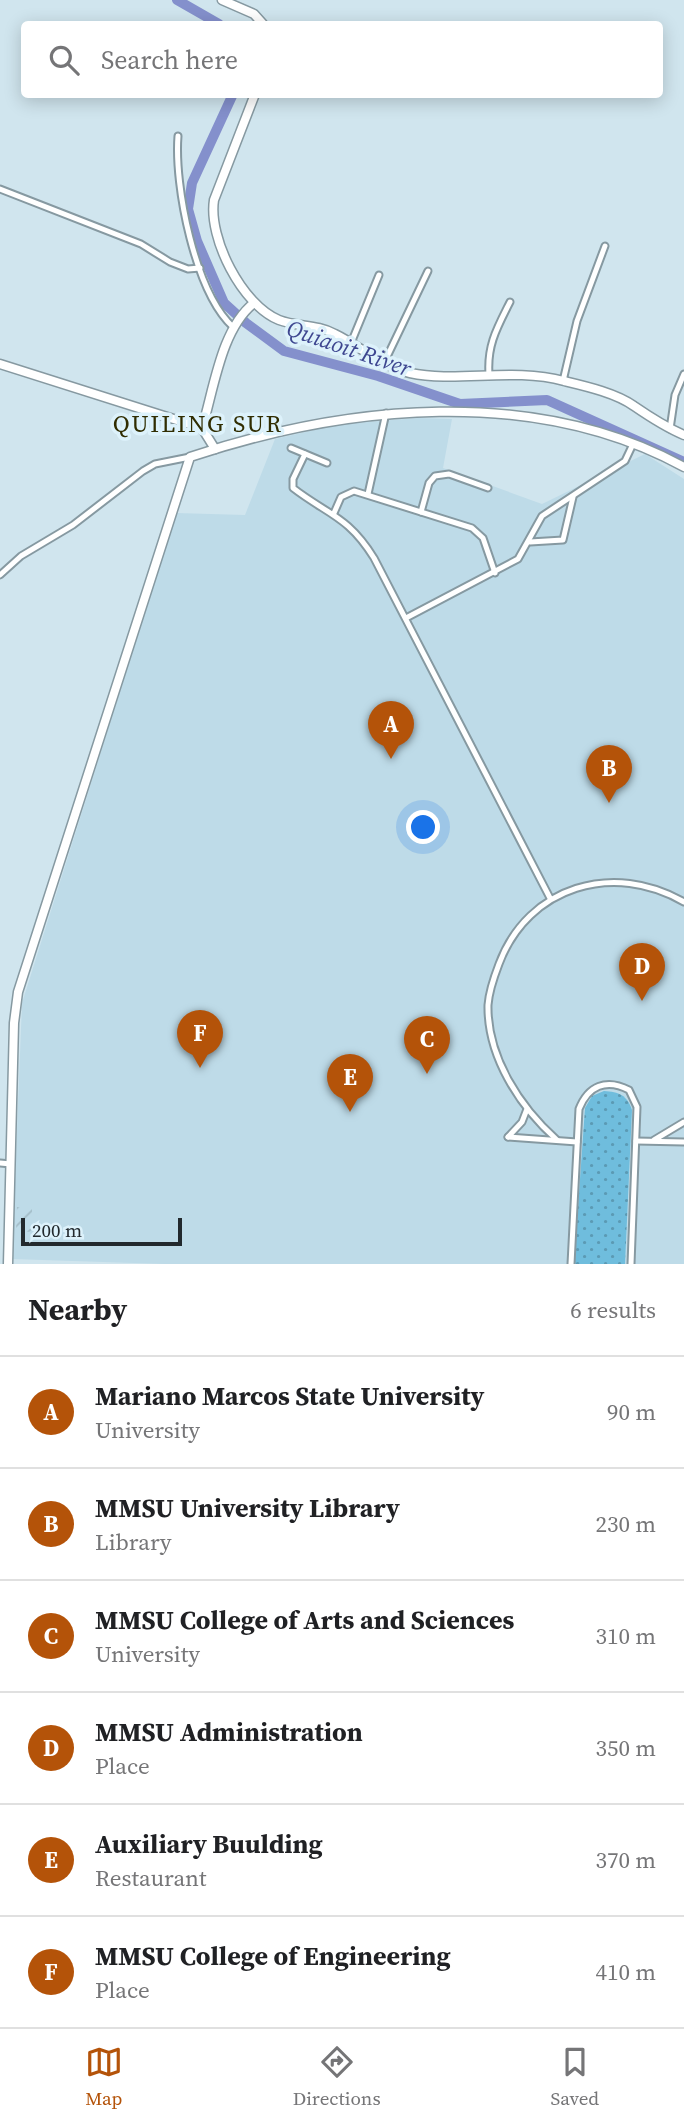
<!DOCTYPE html>
<html lang="en">
<head>
<meta charset="utf-8">
<style>
  :root { --surface:#fff; --page:#f6f6f6; --text:#202124; --muted:#757577; --line:#e0e0e0; --accent:#b45309 }
  body { margin:0; font-family:"Source Serif 4",serif; background:var(--page); color:var(--text) }
  .scale { position:absolute; left:21px; bottom:18px; width:161px; box-sizing:border-box; padding-left:7px; border:4px solid #22292d; border-top:0; font-size:19px; line-height:24px; white-space:nowrap; color:#22292d; -webkit-text-stroke:5px #ddf2fb; paint-order:stroke }
  .you { position:absolute; left:424px; top:828px; width:24px; height:24px; margin:-18px; border:5px solid #fff; border-radius:50%; background:#1a73e8; box-shadow:0 0 0 10px #1a73e833 }
  .badge { display:grid; place-items:center; width:46px; height:46px; border-radius:50%; background:var(--accent); color:#fff; font-size:23px; font-weight:700 }
  .pin { position:absolute; translate:-50% -58px; filter:drop-shadow(0 2px 4px #0008) }
  .pin::after { content:''; position:absolute; top:37px; width:24px; height:21px; background:inherit; clip-path:polygon(0 0,100% 0,50% 100%) }
  .list { margin:0; padding:0; list-style:none }
  h2 { display:flex; justify-content:space-between; align-items:center; height:91px; margin:0; padding:0 28px; font-size:30px }
  h2 small { font-size:23px; font-weight:400; color:var(--muted) }
  .list li { display:grid; grid-template-columns:46px 1fr auto; gap:21px; align-items:center; box-sizing:border-box; height:112px; padding:0 28px; border-top:2px solid var(--line) }
  .list b { display:block; font-size:26px; white-space:nowrap }
  .list p { margin:0; font-size:23px; white-space:nowrap; color:var(--muted) }
  .list em { font-size:23px; font-style:normal; color:var(--muted) }
  .icon { flex:none; width:38px; height:38px; fill:none; stroke:currentColor; stroke-width:2; stroke-linecap:round; stroke-linejoin:round }
  .map { position:relative; flex:none; width:684px; height:1264px; overflow:hidden }
  .search { position:absolute; background:var(--surface); box-shadow:0 4px 18px #0003; left:21px; right:21px; top:21px; height:77px; display:flex; align-items:center; gap:18px; box-sizing:border-box; padding:0 24px; border-radius:7px; color:var(--muted); font-size:26px }
  .sheet { height:763px; background:var(--surface) }
  nav { display:flex; justify-content:space-around; align-items:center; box-sizing:border-box; height:98px; border-top:2px solid var(--line); background:var(--surface); font-size:19px; color:var(--muted) }
  nav a { display:grid; justify-items:center; gap:4px }
  nav .on { color:var(--accent) }
  .map>svg:first-child { display:block }
  .built { fill:#bedbe8 }
  .industrial { fill:url(#industrial-furrows) }
  .grass { fill:url(#grass-dots) }
  .lines { fill:none; stroke-linecap:round; stroke-linejoin:round }
  .river { stroke:#8490cc; stroke-width:10 }
  .street-casing { stroke:#8699a1; stroke-width:9 }
  .secondary-casing { stroke:#8699a1; stroke-width:11 }
  .street { stroke:#fff; stroke-width:5 }
  .secondary { stroke:#fff; stroke-width:8 }
  .labels { text-anchor:middle; stroke-width:7; stroke-linejoin:round; paint-order:stroke }
  .water-label { font-size:23px; font-style:italic; fill:#3e4790; stroke:#ddf2fb }
  .quarter-label { font-size:24px; letter-spacing:2px; fill:#302d02; stroke:#ddf2fb }
</style>
</head>
<body>
<div class="map">
<svg width="684" height="1264" viewBox="0 0 684 1264">
  <defs>
    <pattern id="industrial-furrows" width="10" height="10" patternUnits="userSpaceOnUse" patternTransform="scale(1.75)"><rect width="10" height="10" fill="#bedbe8"/><path d="M-1 1l2-2M0 10L10 0M9 11l2-2" fill="none" stroke="#a3bcc7"/></pattern>
    <pattern id="grass-dots" width="8" height="8" patternUnits="userSpaceOnUse" patternTransform="scale(1.75)"><rect width="8" height="8" fill="#6fbddd"/><path d="M2 2h.1M6 6h.1" fill="none" stroke="#5b9ab4" stroke-width="1.8" stroke-linecap="round"/></pattern>
  </defs>
  <rect width="100%" height="100%" fill="#d0e5ee"/>
  <polygon class="built" points="418,418 452,419 443,468 542,504 645,454 684,479 684,1264 164,1264 12,1259 22,1003 176,513 245,515 275,439 340,424"/>
  <polygon class="industrial" points="17,1207 32,1208 32,1232 16,1231"/>
  <path class="grass" d="M604,1091C619,1092 627,1095 632,1110L625,1264H574L585,1108L592,1096Z"/>
  <g class="lines">
    <g class="river">
      <polyline points="177,0 219,24"/>
      <polyline points="233,94 192,183 188,209 197,241 224,303 246,323 284,351 378,376 460,404 547,400 684,462"/>
    </g>
    <defs>
      <g id="street">
        <path d="M178,136C174,186 195,292 233,327"/>
        <polyline points="0,189 141,244 170,262 188,269 200,268"/>
        <polyline points="351,343 379,275"/>
        <polyline points="384,363 428,271"/>
        <path d="M489,374C487,345 497,328 510,302"/>
        <polyline points="563,381 577,321 605,246"/>
        <polyline points="670,429 675,395 684,374"/>
        <polyline points="291,448 327,463"/>
        <path d="M305,454L293,479V488C328,515 348,516 374,558L550,898"/>
        <polyline points="368,494 386,413"/>
        <polyline points="421,512 429,483 435,476 449,474 488,488"/>
        <polyline points="334,513 341,497 354,491 472,528 483,538 495,573"/>
        <polyline points="530,542 563,540 573,497"/>
        <polyline points="0,575 21,556 73,525 143,471 155,464 190,457"/>
        <polyline points="406,618 518,559 542,516 625,461 633,444"/>
        <polyline points="508,1137 577,1142"/>
        <polyline points="508,1137 522,1122 527,1109"/>
        <path d="M557,1140C520,1107 487,1057 488,1005C489,991 494,977 499,964C528,886 614,861 684,902"/>
        <polyline points="654,1140 684,1122"/>
        <polyline points="636,1141 684,1142"/>
        <polyline points="0,1163 11,1164"/>
        <path d="M571,1264L579,1109C588,1086 606,1078 629,1090L637,1107L631,1264"/>
      </g>
      <g id="secondary">
        <polyline points="222,0 254,14 263,24"/>
        <path d="M255,94L214,200C208,238 242,305 279,320C297,327 317,324 335,334C360,346 382,367 410,373C457,383 513,367 564,381C585,386 616,393 634,406C650,417 665,427 684,435"/>
        <polyline points="0,364 202,428 215,449"/>
        <path d="M202,428C214,389 221,329 254,303"/>
        <path d="M8,1264L14,1023L18,992L190,457C346,405 534,385 684,467"/>
      </g>
    </defs>
    <use href="#street" class="street-casing"/>
    <use href="#secondary" class="secondary-casing"/>
    <use href="#street" class="street"/>
    <use href="#secondary" class="secondary"/>
  </g>
  <g class="labels">
    <g class="water-label">
      <text transform="translate(349 348) rotate(19)" y="8">Quiaoit River</text>
    </g>
    <g class="quarter-label">
      <text x="198" y="432">QUILING SUR</text>
    </g>
  </g>
</svg>
<div class="scale">200 m</div>
<div class="you"></div>
<div class="pin badge" style="left:391px;top:759px">A</div>
<div class="pin badge" style="left:609px;top:803px">B</div>
<div class="pin badge" style="left:427px;top:1074px">C</div>
<div class="pin badge" style="left:642px;top:1001px">D</div>
<div class="pin badge" style="left:350px;top:1112px">E</div>
<div class="pin badge" style="left:200px;top:1068px">F</div>
<div class="search"><svg class="icon" aria-label="search" viewBox="0 0 24 24"><circle cx="10" cy="10" r="6"/><path d="M15 15l6 6"/></svg>Search here</div>
</div>
<section class="sheet">
<h2>Nearby<small>6 results</small></h2>
<ul class="list">
<li><span class="badge">A</span><div><b>Mariano Marcos State University</b><p>University</p></div><em>90 m</em></li>
<li><span class="badge">B</span><div><b>MMSU University Library</b><p>Library</p></div><em>230 m</em></li>
<li><span class="badge">C</span><div><b>MMSU College of Arts and Sciences</b><p>University</p></div><em>310 m</em></li>
<li><span class="badge">D</span><div><b>MMSU Administration</b><p>Place</p></div><em>350 m</em></li>
<li><span class="badge">E</span><div><b>Auxiliary Buulding</b><p>Restaurant</p></div><em>370 m</em></li>
<li><span class="badge">F</span><div><b>MMSU College of Engineering</b><p>Place</p></div><em>410 m</em></li>
</ul>
</section>
<nav>
<a class="on"><svg class="icon" aria-label="map" viewBox="0 0 24 24"><path d="M3 6l6-2 6 2 6-2v14l-6 2-6-2-6 2zM9 4v14M15 6v14"/></svg>Map</a>
<a><svg class="icon" aria-label="directions" viewBox="0 0 24 24"><path d="M12 3l9 9-9 9-9-9zM9 14v-3h6M13 9l2 2-2 2"/></svg>Directions</a>
<a><svg class="icon" aria-label="saved" viewBox="0 0 24 24"><path d="M7 4h10v16l-5-4-5 4z"/></svg>Saved</a>
</nav>
</body>
</html>
